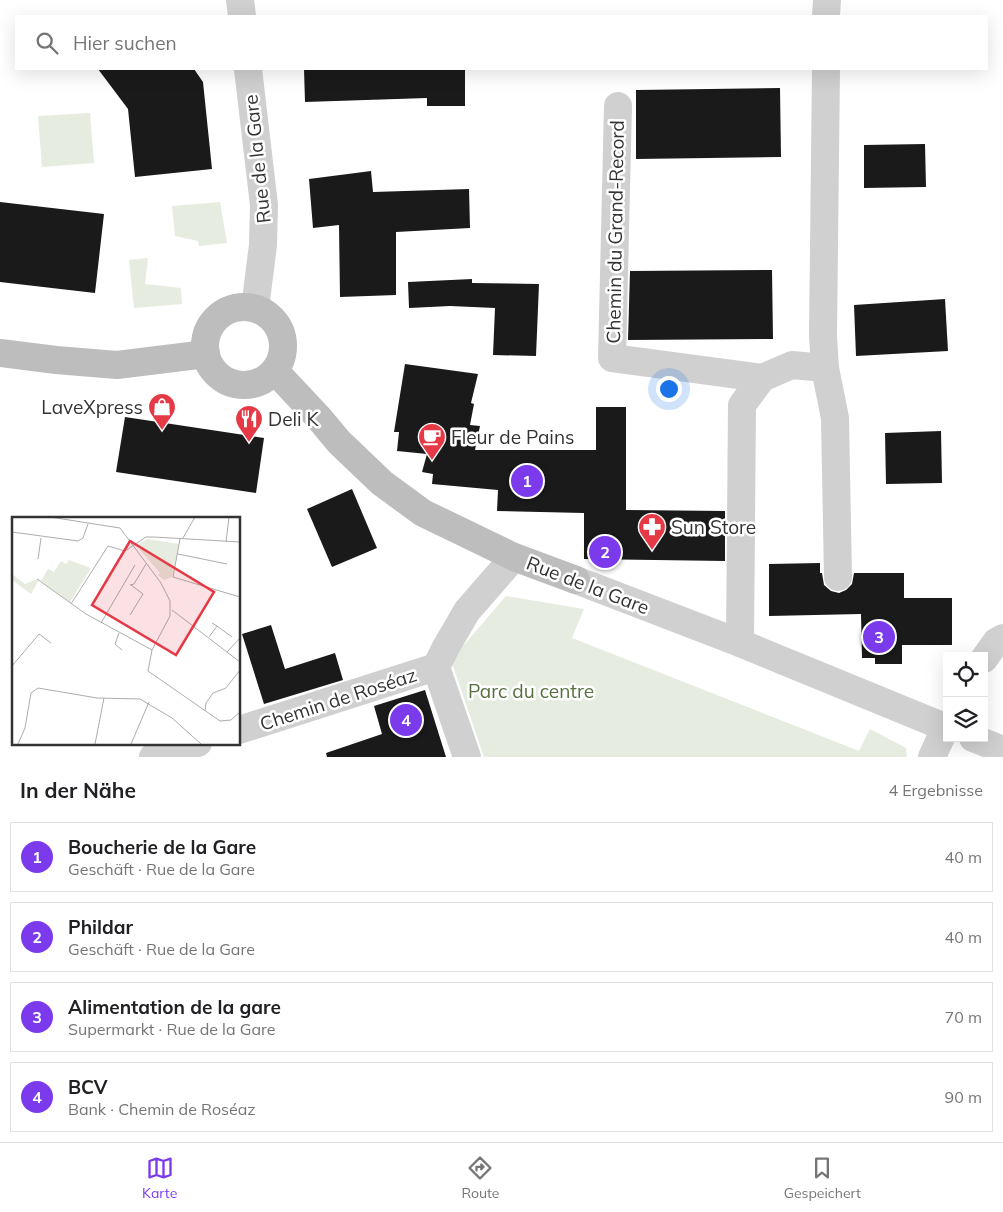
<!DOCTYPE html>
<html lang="de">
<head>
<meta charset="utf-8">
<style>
  :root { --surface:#fff; --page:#f6f6f6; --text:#202124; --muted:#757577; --line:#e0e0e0; --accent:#7c3aed }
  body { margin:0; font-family:Mulish,sans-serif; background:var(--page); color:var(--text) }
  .controls { position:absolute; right:15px; bottom:15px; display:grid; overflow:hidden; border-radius:0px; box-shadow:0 5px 20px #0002 }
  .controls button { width:45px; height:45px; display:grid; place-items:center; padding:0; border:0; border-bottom:1px solid var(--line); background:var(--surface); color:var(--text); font:25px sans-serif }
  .you { position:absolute; left:668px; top:388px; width:18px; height:18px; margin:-12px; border:4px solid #fff; border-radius:50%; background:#1a73e8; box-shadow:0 0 0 8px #1a73e833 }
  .badge { display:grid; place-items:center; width:32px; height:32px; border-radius:50%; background:var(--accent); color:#fff; font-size:16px; font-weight:700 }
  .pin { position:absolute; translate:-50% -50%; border:2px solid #fff; box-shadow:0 1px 5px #0006 }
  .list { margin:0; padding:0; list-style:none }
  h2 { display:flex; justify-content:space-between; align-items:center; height:65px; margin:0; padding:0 20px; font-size:21px }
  h2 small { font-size:16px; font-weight:400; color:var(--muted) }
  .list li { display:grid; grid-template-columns:32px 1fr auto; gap:15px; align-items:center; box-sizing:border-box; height:70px; margin:0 10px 10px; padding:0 10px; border:1px solid var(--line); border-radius:0px }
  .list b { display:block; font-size:19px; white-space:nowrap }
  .list p { margin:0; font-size:16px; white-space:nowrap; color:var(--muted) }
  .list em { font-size:16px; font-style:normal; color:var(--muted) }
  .icon { flex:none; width:28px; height:28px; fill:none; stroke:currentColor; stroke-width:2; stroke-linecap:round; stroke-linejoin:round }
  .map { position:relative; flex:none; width:1003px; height:757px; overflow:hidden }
  .search { position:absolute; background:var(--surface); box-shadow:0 5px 20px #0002; left:15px; right:15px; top:15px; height:55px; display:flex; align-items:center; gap:12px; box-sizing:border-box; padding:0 18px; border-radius:0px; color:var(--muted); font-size:19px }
  .sheet { height:385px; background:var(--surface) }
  nav { display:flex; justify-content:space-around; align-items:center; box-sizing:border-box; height:70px; border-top:1px solid var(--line); background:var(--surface); font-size:14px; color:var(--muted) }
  nav a { display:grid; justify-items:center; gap:2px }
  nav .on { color:var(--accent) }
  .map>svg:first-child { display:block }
  .green { fill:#e6ecdf }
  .building { fill:#1a1a1a }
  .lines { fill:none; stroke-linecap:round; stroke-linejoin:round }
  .street { stroke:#d0d0d0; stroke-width:28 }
  .secondary { stroke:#bdbdbd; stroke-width:28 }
  .labels { text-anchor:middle; stroke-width:5; stroke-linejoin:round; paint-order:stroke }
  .street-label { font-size:19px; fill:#333; stroke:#fff }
  .poi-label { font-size:19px; fill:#333; stroke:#fff; text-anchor:start }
  .park-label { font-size:19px; fill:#56703f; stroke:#fff }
  .inset-road { fill:none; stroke:#adadad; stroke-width:1 }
  .view { fill:#e63946; fill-opacity:0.15; stroke:#e63946; stroke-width:2.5 }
  .inset-edge { fill:none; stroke:#333; stroke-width:2.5 }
</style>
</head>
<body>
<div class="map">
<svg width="1003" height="757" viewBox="0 0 1003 757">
  <rect width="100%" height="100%" fill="#fff"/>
  <g class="green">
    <polygon points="90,113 94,163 42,167 38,116"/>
    <polygon points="220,202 227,243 199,246 198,241 175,236 172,206"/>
    <polygon points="148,258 145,284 181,288 182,304 134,308 129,260"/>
    <polygon points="506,596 584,609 572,638 859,751 870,729 906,748 907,757 484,757 451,660"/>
  </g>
  <g class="building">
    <polygon points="98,69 194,69 203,82 212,169 135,177 128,109"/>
    <polygon points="304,69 465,69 465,106 427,106 427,98 305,102"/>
    <polygon points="780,88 781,157 636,159 636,90"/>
    <polygon points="925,144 926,187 864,188 864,145"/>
    <polygon points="371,171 373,192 469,189 470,228 396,232 396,295 340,297 339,225 313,228 309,179"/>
    <polygon points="0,202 104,214 95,293 0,282"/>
    <polygon points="772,270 773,339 628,340 630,271"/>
    <polygon points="472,279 472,283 539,284 536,356 493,355 495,308 450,306 409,308 408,282"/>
    <polygon points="945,299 948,351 856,356 854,305"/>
    <polygon points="405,364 478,374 471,403 474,404 470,425 480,426 475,450 596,450 596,407 626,407 626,510 725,511 725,561 584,559 584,513 497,511 498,490 432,484 433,474 422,472 427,454 397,451 399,432 394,432"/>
    <polygon points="125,417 264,438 256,493 116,472"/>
    <polygon points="941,431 942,483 886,484 885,433"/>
    <polygon points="352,489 377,548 332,567 307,509"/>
    <polygon points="820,563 820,573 822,573 824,585 831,591 839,593 846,590 852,584 854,573 904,573 904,598 952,598 952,645 902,645 902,664 875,664 875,658 862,658 861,614 769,616 769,564"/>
    <polygon points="271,625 285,669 335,653 343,680 264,704 242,634"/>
    <polygon points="425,690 446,757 327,757 326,753 382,734 374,706"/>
  </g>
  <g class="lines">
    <g class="street">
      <polyline points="240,0 242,16"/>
      <polyline points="826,16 827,0"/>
      <polyline points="248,69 264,205 263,245 255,308"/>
      <polyline points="826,69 823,336 825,368 835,418 838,577"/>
      <polyline points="618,106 612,358 762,378"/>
      <polyline points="576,580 740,643 947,728"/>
      <polyline points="740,643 742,405 762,378 792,365 825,368"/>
      <polyline points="984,659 996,642 1003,638"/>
      <polyline points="436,667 446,647 467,611 514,557"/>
      <polyline points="436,667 467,757"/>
      <polyline points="239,730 436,667"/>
      <polyline points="973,738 1003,750"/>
      <polyline points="153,757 198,743"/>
      <polyline points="932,757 947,724"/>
    </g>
    <g class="secondary">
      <circle cx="244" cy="346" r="39"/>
      <polyline points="0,353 56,360 117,365 206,354"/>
      <polyline points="275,371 319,418 339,442 382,483 423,513 514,557 576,580"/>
    </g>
  </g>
  <defs>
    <symbol id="shop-pin" viewBox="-11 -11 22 30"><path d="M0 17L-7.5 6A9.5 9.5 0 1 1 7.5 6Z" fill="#e63946" stroke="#fff"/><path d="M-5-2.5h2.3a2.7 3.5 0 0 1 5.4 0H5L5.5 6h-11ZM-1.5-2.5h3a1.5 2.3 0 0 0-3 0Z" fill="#fff"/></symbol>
    <symbol id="restaurant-pin" viewBox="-11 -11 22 30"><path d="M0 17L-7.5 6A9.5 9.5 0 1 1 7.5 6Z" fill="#e63946" stroke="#fff"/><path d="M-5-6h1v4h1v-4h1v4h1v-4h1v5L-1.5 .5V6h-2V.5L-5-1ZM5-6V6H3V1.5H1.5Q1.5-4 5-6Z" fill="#fff"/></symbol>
    <symbol id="cafe-pin" viewBox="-11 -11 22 30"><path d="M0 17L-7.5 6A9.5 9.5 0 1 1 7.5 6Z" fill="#e63946" stroke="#fff"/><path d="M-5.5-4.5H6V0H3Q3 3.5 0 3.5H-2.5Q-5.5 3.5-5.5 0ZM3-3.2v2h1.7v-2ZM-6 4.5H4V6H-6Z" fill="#fff"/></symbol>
    <symbol id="pharmacy-pin" viewBox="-11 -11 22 30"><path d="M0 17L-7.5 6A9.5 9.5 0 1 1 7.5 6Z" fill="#e63946" stroke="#fff"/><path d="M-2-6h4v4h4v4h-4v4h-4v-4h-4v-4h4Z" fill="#fff"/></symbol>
  </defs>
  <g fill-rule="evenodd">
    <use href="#shop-pin" x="146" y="391" width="32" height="43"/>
    <use href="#restaurant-pin" x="233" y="403" width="32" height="43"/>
    <use href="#cafe-pin" x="416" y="421" width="32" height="43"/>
    <use href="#pharmacy-pin" x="636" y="511" width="32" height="43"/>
  </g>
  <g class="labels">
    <g class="street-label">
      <text transform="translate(257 159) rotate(-96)" y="7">Rue de la Gare</text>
      <text transform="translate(615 232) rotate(-89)" y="7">Chemin du Grand-Record</text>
      <text transform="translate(588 585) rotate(21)" y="7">Rue de la Gare</text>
      <text transform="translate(338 699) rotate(-18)" y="7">Chemin de Roséaz</text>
    </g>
    <g class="poi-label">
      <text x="143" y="414" text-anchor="end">LaveXpress</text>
      <text x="268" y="426">Deli K</text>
      <text x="451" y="444">Fleur de Pains</text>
      <text x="671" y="534">Sun Store</text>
    </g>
    <g class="park-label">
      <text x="531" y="698">Parc du centre</text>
    </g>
  </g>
  <g transform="translate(12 517)">
    <rect width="228" height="228" fill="#fff"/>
    <path d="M135,22L167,27L160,60L152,63L146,58L148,56L128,33L127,27ZM57,43L79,51L58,85L29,64L36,52L42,55L49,44L54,47ZM0,57L13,67L28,61L19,77L0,63Z" fill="#e6ecdf"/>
    <path class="inset-road" d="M38,0L108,11M108,11L149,66L158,84V99L140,133L136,154L208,204L219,203L228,195M0,15L66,24L71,21L76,7M171,21L183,0M214,25L217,0M166,37L215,47M26,42L29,21M161,60L228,80M161,60L168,22M25,62L74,97L140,133M118,68L122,67L134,47M59,87L96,29L113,34L134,20H142L228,25M160,93L228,145M118,98L131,77L119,68M89,106L123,48M205,109L220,120M107,116L103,127L110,133M197,120L205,109L200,106M215,135L228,121M0,149L27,117L39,126M193,194L194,186L201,176L214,171L228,153M6,227L13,211L19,176L26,171L85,181L128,182L160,201L189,227M83,227L92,181M119,227L137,185"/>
    <path class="view" d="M118,24L202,75L164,138L80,88Z"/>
    <rect width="228" height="228" class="inset-edge"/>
  </g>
</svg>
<div class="controls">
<button><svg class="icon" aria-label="locate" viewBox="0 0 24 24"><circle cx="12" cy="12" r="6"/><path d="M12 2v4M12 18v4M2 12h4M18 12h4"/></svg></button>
<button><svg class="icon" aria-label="layers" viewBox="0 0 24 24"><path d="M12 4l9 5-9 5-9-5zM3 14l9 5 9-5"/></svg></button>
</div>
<div class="you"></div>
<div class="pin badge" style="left:527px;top:481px">1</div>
<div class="pin badge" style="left:605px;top:552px">2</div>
<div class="pin badge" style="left:879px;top:637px">3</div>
<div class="pin badge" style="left:406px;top:720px">4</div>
<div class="search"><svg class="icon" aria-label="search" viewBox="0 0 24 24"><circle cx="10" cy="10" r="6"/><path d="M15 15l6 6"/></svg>Hier suchen</div>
</div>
<section class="sheet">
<h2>In der Nähe<small>4 Ergebnisse</small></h2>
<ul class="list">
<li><span class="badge">1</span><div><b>Boucherie de la Gare</b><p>Geschäft · Rue de la Gare</p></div><em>40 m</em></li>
<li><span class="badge">2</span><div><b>Phildar</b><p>Geschäft · Rue de la Gare</p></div><em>40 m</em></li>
<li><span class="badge">3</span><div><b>Alimentation de la gare</b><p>Supermarkt · Rue de la Gare</p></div><em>70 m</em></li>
<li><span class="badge">4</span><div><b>BCV</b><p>Bank · Chemin de Roséaz</p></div><em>90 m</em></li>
</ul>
</section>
<nav>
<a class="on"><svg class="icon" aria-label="map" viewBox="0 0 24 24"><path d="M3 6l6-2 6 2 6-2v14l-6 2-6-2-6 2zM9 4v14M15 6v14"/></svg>Karte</a>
<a><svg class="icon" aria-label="directions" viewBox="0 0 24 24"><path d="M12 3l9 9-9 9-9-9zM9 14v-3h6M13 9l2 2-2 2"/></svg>Route</a>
<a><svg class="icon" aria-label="saved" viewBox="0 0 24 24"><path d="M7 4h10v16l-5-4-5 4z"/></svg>Gespeichert</a>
</nav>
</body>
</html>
